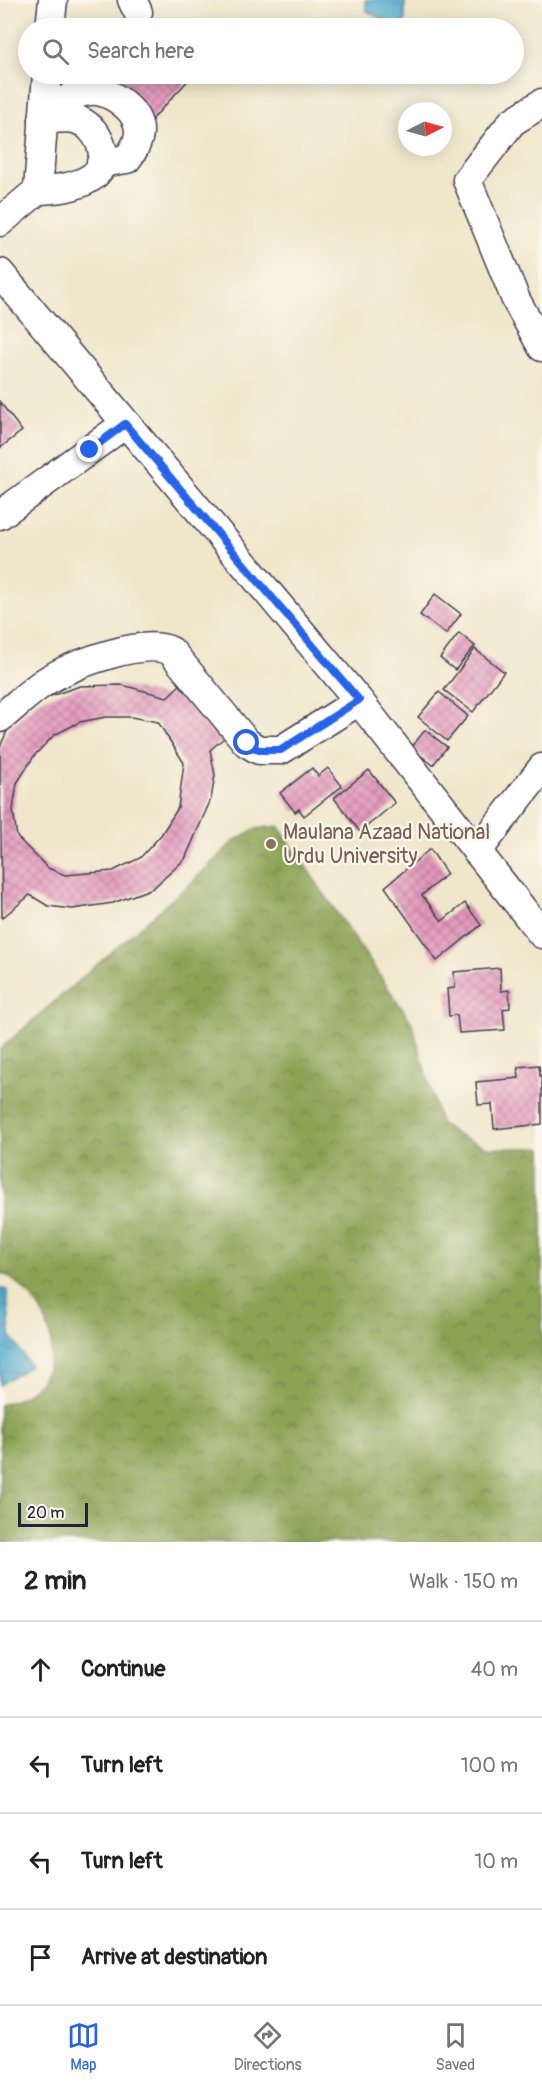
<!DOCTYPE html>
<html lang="en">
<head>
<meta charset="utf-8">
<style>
  :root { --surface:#fff; --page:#f6f6f6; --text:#222; --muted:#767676; --line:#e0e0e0; --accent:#2563eb }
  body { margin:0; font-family:Pangolin,sans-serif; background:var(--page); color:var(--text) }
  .compass { position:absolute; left:398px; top:102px; width:54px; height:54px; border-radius:50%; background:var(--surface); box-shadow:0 3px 15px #0003; rotate:84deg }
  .scale { position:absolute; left:18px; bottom:15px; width:70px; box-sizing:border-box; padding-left:6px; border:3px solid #22223b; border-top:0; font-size:16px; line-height:21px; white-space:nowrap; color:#22223b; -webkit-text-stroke:4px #fbf7ec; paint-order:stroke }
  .stop { position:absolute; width:18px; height:18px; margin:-14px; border:4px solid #2563eb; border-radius:50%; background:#fff }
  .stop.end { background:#2563eb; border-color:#fff; box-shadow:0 2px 6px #0008 }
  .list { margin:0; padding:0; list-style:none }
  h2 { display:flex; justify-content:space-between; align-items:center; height:78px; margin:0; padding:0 24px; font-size:26px }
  h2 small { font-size:20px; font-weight:400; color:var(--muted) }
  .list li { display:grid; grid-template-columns:39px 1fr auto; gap:18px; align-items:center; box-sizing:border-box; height:96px; padding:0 24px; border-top:2px solid var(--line) }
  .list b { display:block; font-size:22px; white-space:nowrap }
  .list em { font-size:20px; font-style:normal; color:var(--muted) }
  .icon { flex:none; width:33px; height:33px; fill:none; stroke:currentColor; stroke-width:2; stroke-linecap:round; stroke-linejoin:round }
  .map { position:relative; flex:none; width:542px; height:1542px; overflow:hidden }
  .search { position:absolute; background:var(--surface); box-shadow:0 3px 15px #0003; left:18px; right:18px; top:18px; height:66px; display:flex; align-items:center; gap:15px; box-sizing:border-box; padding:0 21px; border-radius:33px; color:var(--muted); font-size:22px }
  .sheet { height:462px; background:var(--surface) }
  nav { display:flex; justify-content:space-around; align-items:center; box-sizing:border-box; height:84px; border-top:2px solid var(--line); background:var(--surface); font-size:16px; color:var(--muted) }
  nav a { display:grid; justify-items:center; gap:3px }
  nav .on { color:var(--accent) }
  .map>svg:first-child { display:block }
  .forest { fill:url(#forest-crowns); stroke:#566248; stroke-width:1.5 }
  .water { fill:url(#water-ripples); stroke:#386584; stroke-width:1.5 }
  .building { fill:url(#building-cross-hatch); fill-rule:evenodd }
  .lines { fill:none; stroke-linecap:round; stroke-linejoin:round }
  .minor-casing { stroke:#413f50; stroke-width:31 }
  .minor { stroke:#fff; stroke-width:28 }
  .route { stroke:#2563eb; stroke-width:8 }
  .education-dot { fill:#8d6e63; stroke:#fbf7ec; stroke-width:2 }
  .labels { text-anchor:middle; stroke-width:4.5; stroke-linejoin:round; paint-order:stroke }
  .education-label { font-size:21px; fill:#785e54; stroke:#fbf7ec; text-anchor:start }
</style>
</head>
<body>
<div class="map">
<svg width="542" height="1542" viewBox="0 0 542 1542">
  <defs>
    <pattern id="forest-crowns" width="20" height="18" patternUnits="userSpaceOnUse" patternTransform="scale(1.5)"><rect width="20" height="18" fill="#8ba354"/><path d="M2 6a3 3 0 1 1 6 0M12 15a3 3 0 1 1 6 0" fill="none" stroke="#718447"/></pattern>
    <pattern id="water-ripples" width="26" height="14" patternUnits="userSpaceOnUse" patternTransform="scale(1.5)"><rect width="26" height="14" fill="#4ea8cc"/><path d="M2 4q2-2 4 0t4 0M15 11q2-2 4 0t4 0" fill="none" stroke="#4088a7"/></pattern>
    <pattern id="building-cross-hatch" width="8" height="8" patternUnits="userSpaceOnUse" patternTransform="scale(1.5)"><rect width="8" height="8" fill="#e498bc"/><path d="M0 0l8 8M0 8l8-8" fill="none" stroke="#b87c9a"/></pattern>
  </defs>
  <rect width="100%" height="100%" fill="#fbf7ec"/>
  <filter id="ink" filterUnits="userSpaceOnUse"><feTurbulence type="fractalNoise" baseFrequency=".0167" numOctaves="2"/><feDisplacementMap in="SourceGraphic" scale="12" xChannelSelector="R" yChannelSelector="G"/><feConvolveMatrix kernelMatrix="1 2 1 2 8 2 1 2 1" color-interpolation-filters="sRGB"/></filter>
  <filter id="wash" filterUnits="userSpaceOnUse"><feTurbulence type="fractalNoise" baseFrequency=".008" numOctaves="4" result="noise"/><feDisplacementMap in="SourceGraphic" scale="24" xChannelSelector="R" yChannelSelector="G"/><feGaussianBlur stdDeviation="1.35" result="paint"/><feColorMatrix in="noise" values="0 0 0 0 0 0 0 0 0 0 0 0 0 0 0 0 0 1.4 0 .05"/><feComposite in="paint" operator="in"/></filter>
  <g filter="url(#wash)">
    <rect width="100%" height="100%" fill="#f0e6ca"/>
    <path class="forest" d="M278,826L412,1023L440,1123L459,1136L489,1148H542V1542H0V1405C78,1386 58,1301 0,1272V1049L192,882L234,841L255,829Z"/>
    <g class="water">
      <polygon points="365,0 405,0 405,28 396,28 367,11"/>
      <polygon points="0,1288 7,1290 10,1335 30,1366 0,1385"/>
    </g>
    <g id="blocks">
      <g class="building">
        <polygon points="111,74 194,74 147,125 102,84"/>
        <polygon points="0,402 22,431 0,448"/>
        <polygon points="435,594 461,614 446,634 420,615"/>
        <polygon points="459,633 475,646 455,670 440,658"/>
        <polygon points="475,649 504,672 473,712 444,690"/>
        <path d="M181,684L224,738L210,750L215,775L211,799L185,859L153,888L113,903L72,909L48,906L30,895L2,918L0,747L8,729L39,700L80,686L122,685L167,697ZM106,717H131L158,722L184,763L178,808L161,835L140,858L113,871L65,875L48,868L17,837L13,810L17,783L34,756L54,735L80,722Z"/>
        <polygon points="439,692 468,716 447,741 418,717"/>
        <polygon points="425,730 447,747 433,765 411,748"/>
        <polygon points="312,768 318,776 328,768 342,786 304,816 299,809 295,812 280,793"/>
        <polygon points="369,770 395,803 360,832 334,798"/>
        <polygon points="430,849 447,874 422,895 442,921 465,903 481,925 437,961 385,887"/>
        <polygon points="500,968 501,991 509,990 510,1008 503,1009 505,1030 459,1033 457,1015 449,1016 447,989 455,988 454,972"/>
        <polygon points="539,1065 540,1076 542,1076 542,1124 494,1129 492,1104 478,1105 476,1082 519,1078 518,1067"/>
      </g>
    </g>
  </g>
  <g filter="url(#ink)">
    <use href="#blocks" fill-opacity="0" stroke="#413f50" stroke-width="1.5"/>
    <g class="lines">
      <defs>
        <g id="minor">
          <polyline points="132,0 138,12"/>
          <polyline points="50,28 53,0"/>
          <polyline points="542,103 512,122 467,180 516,300 542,347"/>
          <path d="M43,120C57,107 70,93 90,91C108,89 133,107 138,124C142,137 134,150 127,159L101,163"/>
          <path d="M38,190C56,189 76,188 92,177C115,161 98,125 75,119C66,117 53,119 43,120"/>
          <polyline points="0,222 38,190 47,74"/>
          <polyline points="0,273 359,701 542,934"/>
          <polyline points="0,515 125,424"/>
          <path d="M0,718C17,705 33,688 51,678C77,663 144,638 171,651L247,743L259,750H281L359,701"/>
          <polyline points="477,852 542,768"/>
        </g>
      </defs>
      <use href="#minor" class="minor-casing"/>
      <use href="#minor" class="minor"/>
    </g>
  </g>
  <g class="lines" filter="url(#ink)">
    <polyline class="route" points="90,450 125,424 359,700 281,750 259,750 247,743"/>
  </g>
  <circle class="education-dot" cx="271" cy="844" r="6"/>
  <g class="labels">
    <g class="education-label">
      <text x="283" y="839">Maulana Azaad National<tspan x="283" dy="24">Urdu University</tspan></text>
    </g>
  </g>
</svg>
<svg class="compass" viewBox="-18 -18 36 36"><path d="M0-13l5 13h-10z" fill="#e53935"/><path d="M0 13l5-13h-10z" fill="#767676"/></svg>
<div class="scale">20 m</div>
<div class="stop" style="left:247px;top:743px"></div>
<div class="stop end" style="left:90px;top:450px"></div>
<div class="search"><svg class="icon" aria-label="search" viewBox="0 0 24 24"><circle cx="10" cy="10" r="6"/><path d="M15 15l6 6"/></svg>Search here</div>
</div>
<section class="sheet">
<h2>2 min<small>Walk · 150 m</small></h2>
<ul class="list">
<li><svg class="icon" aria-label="ahead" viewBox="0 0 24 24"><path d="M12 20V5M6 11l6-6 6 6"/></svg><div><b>Continue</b></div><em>40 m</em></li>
<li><svg class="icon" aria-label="left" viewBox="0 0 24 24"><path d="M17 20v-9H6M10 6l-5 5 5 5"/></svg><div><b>Turn left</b></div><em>100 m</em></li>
<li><svg class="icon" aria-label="left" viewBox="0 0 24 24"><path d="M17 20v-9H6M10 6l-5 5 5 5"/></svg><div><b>Turn left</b></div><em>10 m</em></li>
<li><svg class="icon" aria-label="arrive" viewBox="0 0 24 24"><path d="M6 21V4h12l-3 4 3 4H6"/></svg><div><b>Arrive at destination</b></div></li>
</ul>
</section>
<nav>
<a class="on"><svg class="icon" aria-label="map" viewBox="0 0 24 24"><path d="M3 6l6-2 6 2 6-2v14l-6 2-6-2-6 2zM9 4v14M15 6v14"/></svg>Map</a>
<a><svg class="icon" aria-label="directions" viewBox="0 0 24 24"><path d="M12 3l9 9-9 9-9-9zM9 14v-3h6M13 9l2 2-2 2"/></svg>Directions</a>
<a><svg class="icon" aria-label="saved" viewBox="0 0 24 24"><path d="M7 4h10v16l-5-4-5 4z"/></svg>Saved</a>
</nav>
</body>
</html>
